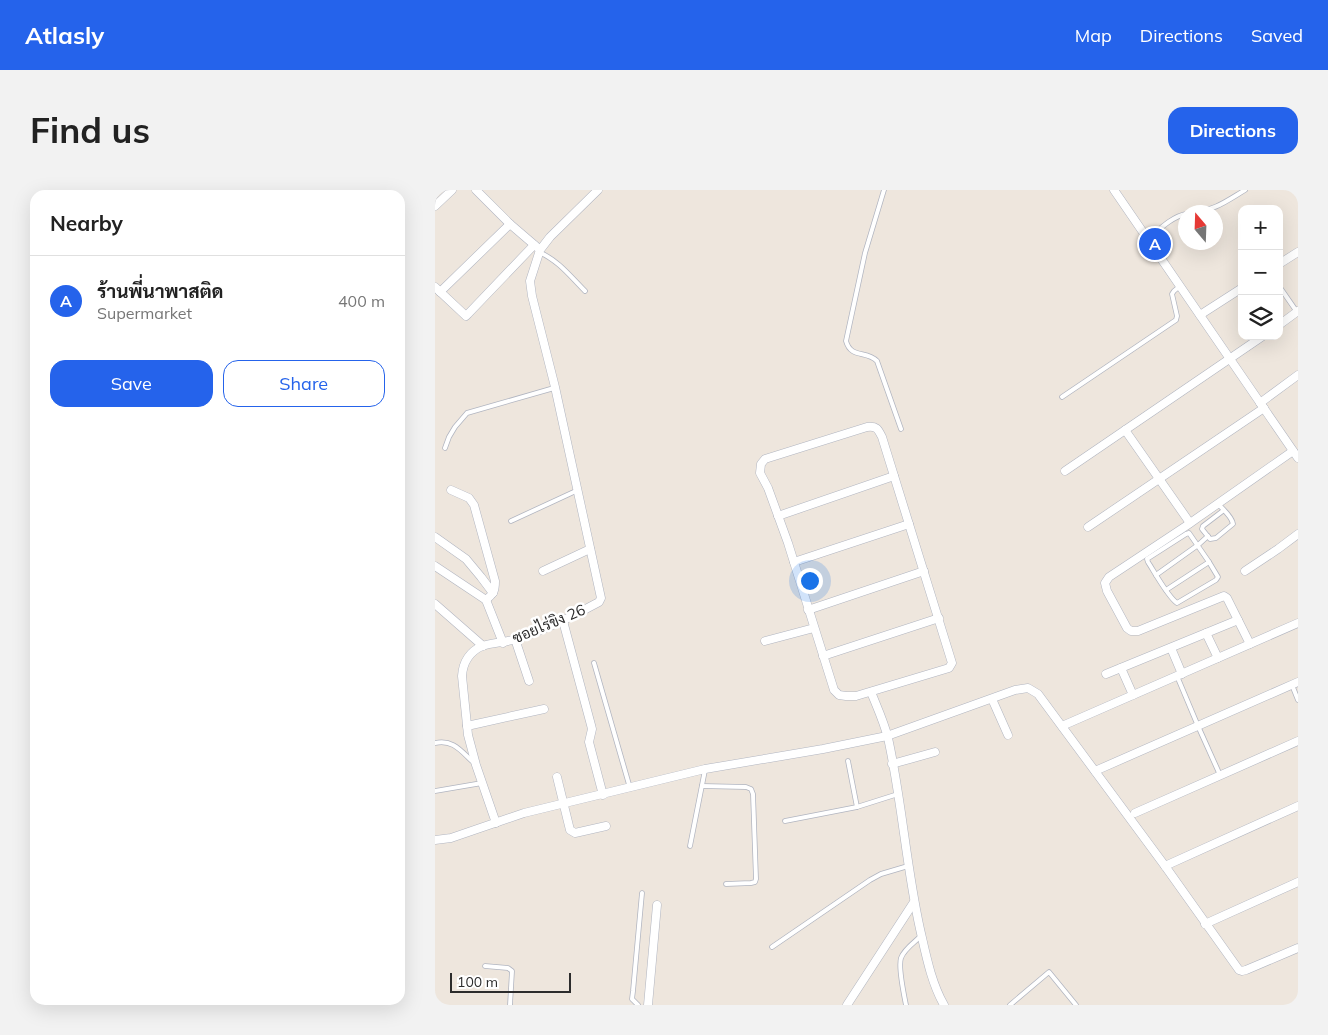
<!DOCTYPE html>
<html lang="en">
<head>
<meta charset="utf-8">
<style>
  :root { --surface:#fff; --page:#f2f2f2; --text:#222; --muted:#767676; --line:#e0e0e0; --accent:#2563eb }
  body { margin:0; font-family:Mulish,Sarabun,sans-serif; background:var(--page); color:var(--text) }
  .controls { position:absolute; right:15px; top:15px; display:grid; overflow:hidden; border-radius:10px; box-shadow:0 5px 20px #0002 }
  .controls button { width:45px; height:45px; display:grid; place-items:center; padding:0; border:0; border-bottom:1px solid var(--line); background:var(--surface); color:var(--text); font:25px sans-serif }
  .compass { position:absolute; left:743px; top:15px; width:45px; height:45px; border-radius:50%; background:var(--surface); box-shadow:0 5px 20px #0002; rotate:341deg }
  .scale { position:absolute; left:15px; bottom:12px; width:121px; box-sizing:border-box; padding-left:5px; border:2px solid #2c2c2c; border-top:0; font-size:14px; line-height:18px; white-space:nowrap; color:#2c2c2c; -webkit-text-stroke:4px #fff; paint-order:stroke }
  .you { position:absolute; left:374px; top:390px; width:18px; height:18px; margin:-12px; border:4px solid #fff; border-radius:50%; background:#1a73e8; box-shadow:0 0 0 8px #1a73e833 }
  .badge { display:grid; place-items:center; width:32px; height:32px; border-radius:50%; background:var(--accent); color:#fff; font-size:16px; font-weight:700 }
  .pin { position:absolute; translate:-50% -50%; border:2px solid #fff; box-shadow:0 1px 5px #0006 }
  .list { margin:0; padding:0; list-style:none }
  h2 { display:flex; justify-content:space-between; align-items:center; height:65px; margin:0; padding:0 20px; font-size:21px }
  h2 small { font-size:16px; font-weight:400; color:var(--muted) }
  .list li { display:grid; grid-template-columns:32px 1fr auto; gap:15px; align-items:center; box-sizing:border-box; height:90px; padding:0 20px; border-top:1px solid var(--line) }
  .list b { display:block; font-size:19px; white-space:nowrap }
  .list p { margin:0; font-size:16px; white-space:nowrap; color:var(--muted) }
  .list em { font-size:16px; font-style:normal; color:var(--muted) }
  .actions { display:flex; gap:10px; padding:15px 20px }
  .actions a { flex:1; padding:11px 0; border:1px solid var(--accent); border-radius:15px; text-align:center; font-size:18px; color:var(--accent) }
  .actions .main { background:var(--accent); color:#fff }
  .icon { flex:none; width:28px; height:28px; fill:none; stroke:currentColor; stroke-width:2; stroke-linecap:round; stroke-linejoin:round }
  .map { position:relative; flex:none; width:863px; height:815px; overflow:hidden; border-radius:15px }
  header { display:flex; align-items:center; gap:30px; box-sizing:border-box; height:70px; padding:0 25px; background:var(--accent); color:#fff }
  header strong { font-size:24px }
  nav { display:flex; gap:28px; margin-inline-start:auto; font-size:18px }
  .intro { display:flex; align-items:center; justify-content:space-between; box-sizing:border-box; height:120px; padding:0 30px }
  h1 { margin:0; font-size:35px }
  .button { padding:12px 22px; border-radius:15px; background:var(--accent); color:#fff; font-size:18px; font-weight:700 }
  main { display:flex; gap:30px; padding:0 30px }
  aside { flex:1; background:var(--surface); border-radius:15px; box-shadow:0 5px 20px #0002 }
  .map>svg:first-child { display:block }
  .lines { fill:none; stroke-linecap:round; stroke-linejoin:round }
  .service-casing { stroke:#b1b5c0; stroke-width:5.5 }
  .minor-casing { stroke:#b1b5c0; stroke-width:9 }
  .service { stroke:#fff; stroke-width:4 }
  .minor { stroke:#fff; stroke-width:8 }
  .labels { text-anchor:middle; stroke-width:5; stroke-linejoin:round; paint-order:stroke }
  .street-label { font-size:15px; fill:#2c2c2c; stroke:#fff }
</style>
</head>
<body>
<header>
<strong>Atlasly</strong>
<nav><a>Map</a><a>Directions</a><a>Saved</a></nav>
</header>
<div class="intro"><h1>Find us</h1><a class="button">Directions</a></div>
<main>
<aside>
<h2>Nearby<small></small></h2>
<ul class="list">
<li><span class="badge">A</span><div><b>ร้านพี่นาพาสติด</b><p>Supermarket</p></div><em>400 m</em></li>
</ul>
<div class="actions"><a class="main">Save</a><a>Share</a></div>
</aside>
<div class="map">
<svg width="863" height="815" viewBox="0 0 863 815">
  <rect width="100%" height="100%" fill="#eee6dd"/>
  <g class="lines">
    <defs>
      <g id="service">
        <path d="M449,0L430,63L411,151C416,169 431,160 442,171L466,239"/>
        <path d="M756,22C779,21 790,12 810,0"/>
        <path d="M713,49C724,40 736,27 751,24"/>
        <path d="M104,62C124,71 135,86 150,101"/>
        <polyline points="844,96 862,122"/>
        <polyline points="627,207 741,130 742,126 737,104 739,101 745,96"/>
        <polyline points="10,258 14,247 20,237 32,223 119,198"/>
        <path d="M783,314C789,320 797,327 798,334L781,348L775,349L767,339L768,336L789,320"/>
        <polyline points="76,331 143,300"/>
        <path d="M754,343L774,372L783,387L781,390L742,413C733,407 720,383 713,372L712,369L751,344Z"/>
        <polyline points="721,385 763,355 773,346"/>
        <polyline points="731,400 774,372"/>
        <polyline points="159,473 195,598"/>
        <polyline points="742,486 763,536 785,585"/>
        <polyline points="857,495 863,510"/>
        <path d="M0,553C18,549 26,561 38,572"/>
        <polyline points="413,571 422,617"/>
        <polyline points="267,596 311,597 316,599 318,604 321,689 320,692 316,693 291,694"/>
        <polyline points="0,601 47,593"/>
        <polyline points="350,631 422,617 463,604"/>
        <polyline points="255,656 270,580"/>
        <polyline points="337,757 435,690 446,684 473,676"/>
        <polyline points="50,776 73,778 77,781 75,815"/>
        <polyline points="203,815 197,809 198,801 207,703"/>
        <path d="M471,815C469,805 463,777 466,768C469,759 480,752 487,745"/>
        <polyline points="575,815 614,782 641,815"/>
      </g>
      <g id="minor">
        <polyline points="41,0 75,34 103,58"/>
        <polyline points="679,0 863,268"/>
        <polyline points="0,16 17,0"/>
        <polyline points="844,74 863,62"/>
        <polyline points="0,97 31,126 33,124 99,55"/>
        <polyline points="5,102 75,34"/>
        <polyline points="765,125 807,98"/>
        <polyline points="844,135 863,121"/>
        <polyline points="825,213 863,185"/>
        <path d="M432,237C442,236 443,239 447,247L517,473L514,478L421,506H411L404,505L399,500L353,353L333,298L325,283L326,274L330,269Z"/>
        <polyline points="690,240 755,333"/>
        <polyline points="630,281 828,146"/>
        <path d="M16,300L34,308L39,315L60,391C60,401 59,403 51,410"/>
        <polyline points="343,326 459,286"/>
        <polyline points="653,337 829,218"/>
        <polyline points="0,347 31,369 46,387 58,403"/>
        <polyline points="359,372 474,334"/>
        <polyline points="0,376 51,410 68,453"/>
        <polyline points="108,381 155,359"/>
        <polyline points="810,381 843,359 863,344"/>
        <polyline points="0,414 48,456"/>
        <polyline points="373,420 489,381"/>
        <polyline points="803,430 792,408 789,406 703,441 696,441 692,438 672,401 670,393 674,387 751,336 858,261"/>
        <polyline points="128,431 156,535 157,539 154,552 168,605"/>
        <polyline points="771,443 783,468"/>
        <polyline points="80,449 94,491"/>
        <polyline points="330,451 379,438"/>
        <polyline points="736,458 747,484"/>
        <polyline points="388,466 504,428"/>
        <polyline points="686,478 698,505"/>
        <polyline points="671,484 803,430 815,454"/>
        <path d="M436,502C442,517 449,532 453,548C467,611 471,676 485,739C491,765 496,792 509,815"/>
        <polyline points="557,509 573,545"/>
        <polyline points="32,536 109,519"/>
        <polyline points="627,536 863,433"/>
        <polyline points="457,574 500,562"/>
        <polyline points="660,581 863,492"/>
        <polyline points="122,587 135,640 140,643 171,636"/>
        <polyline points="700,623 863,551"/>
        <path d="M61,633L41,575L33,545L27,486C28,472 34,462 47,456C56,453 72,452 82,449C111,439 137,427 164,412L166,408L120,197L97,106L95,91L105,60L115,47L163,0"/>
        <polyline points="0,650 16,648 89,623 270,579 388,559 452,546 580,500 593,498 603,504 730,676 804,780 807,781 811,780 863,758"/>
        <polyline points="730,676 863,616"/>
        <polyline points="770,734 863,692"/>
        <polyline points="213,815 222,715"/>
        <polyline points="412,815 479,712"/>
      </g>
    </defs>
    <use href="#service" class="service-casing"/>
    <use href="#minor" class="minor-casing"/>
    <use href="#service" class="service"/>
    <use href="#minor" class="minor"/>
  </g>
  <g class="labels">
    <g class="street-label">
      <text transform="translate(114 434) rotate(-23)" y="5">ซอยไร่ขิง 26</text>
    </g>
  </g>
</svg>
<div class="controls">
<button>+</button>
<button>−</button>
<button><svg class="icon" aria-label="layers" viewBox="0 0 24 24"><path d="M12 4l9 5-9 5-9-5zM3 14l9 5 9-5"/></svg></button>
</div>
<svg class="compass" viewBox="-18 -18 36 36"><path d="M0-13l5 13h-10z" fill="#e53935"/><path d="M0 13l5-13h-10z" fill="#767676"/></svg>
<div class="scale">100 m</div>
<div class="you"></div>
<div class="pin badge" style="left:720px;top:54px">A</div>
</div>
</main>
</body>
</html>
